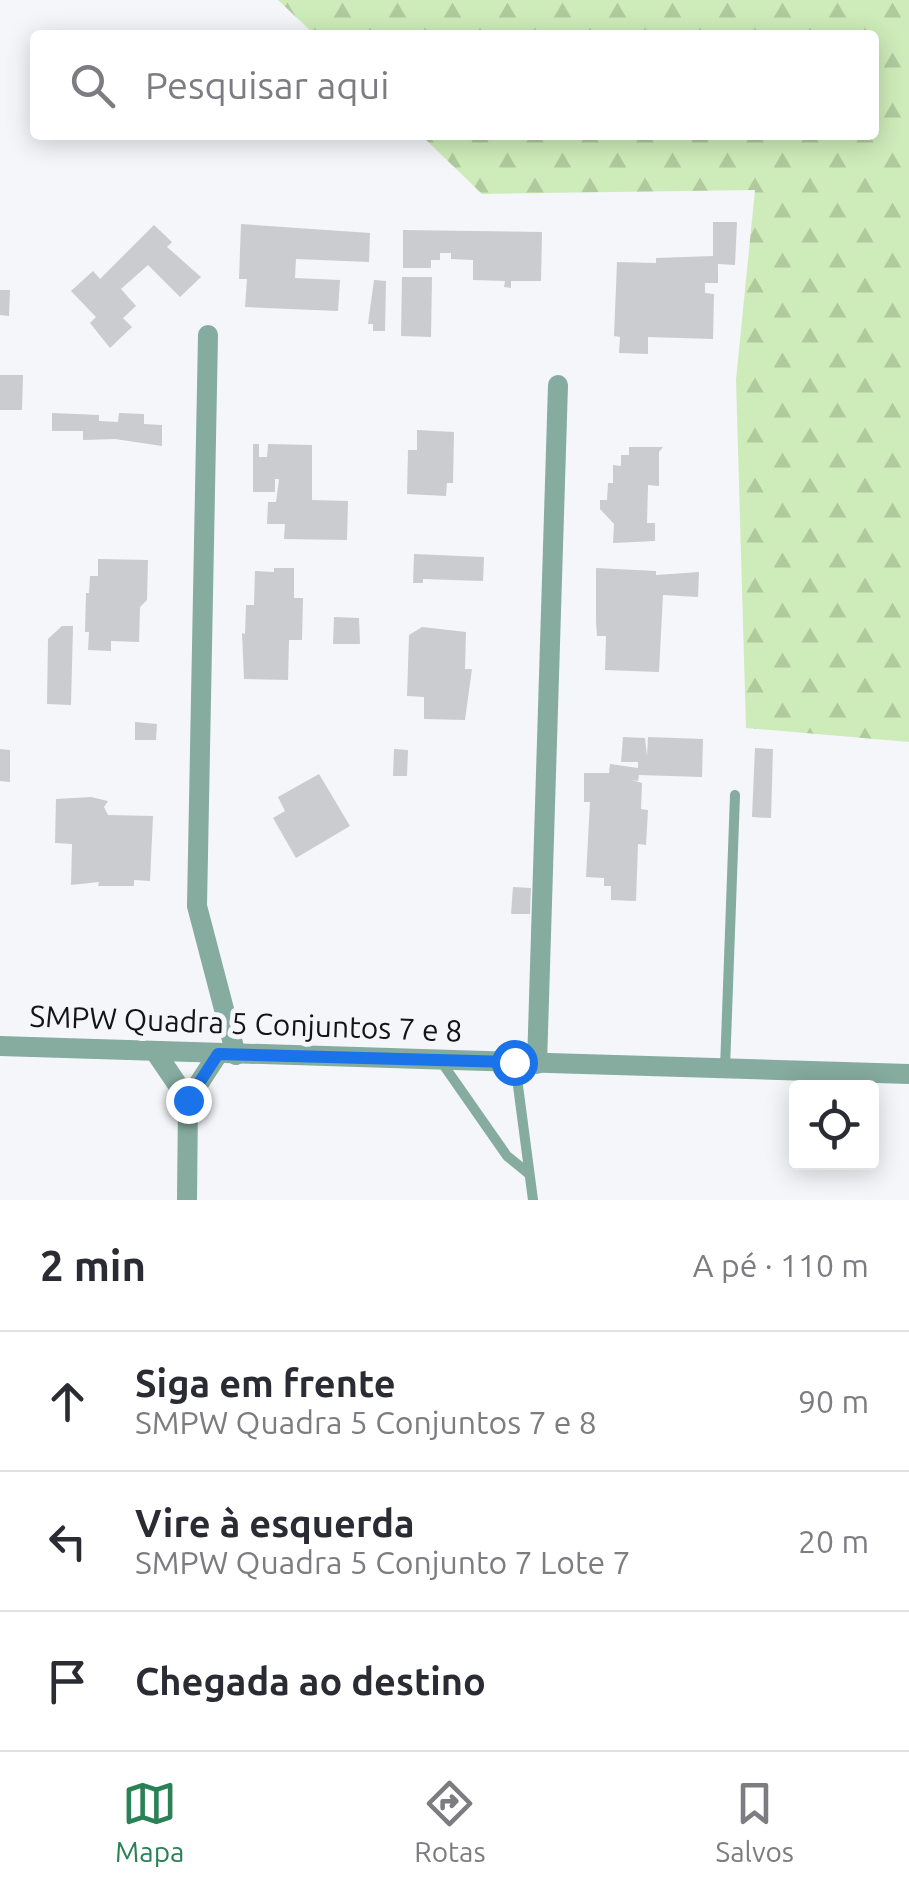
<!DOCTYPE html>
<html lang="pt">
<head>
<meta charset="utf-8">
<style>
  :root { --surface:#fff; --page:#f7f7f7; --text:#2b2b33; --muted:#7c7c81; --line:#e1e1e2; --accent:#2a8155 }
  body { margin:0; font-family:Ubuntu,sans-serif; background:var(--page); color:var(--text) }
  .controls { position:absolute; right:30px; bottom:30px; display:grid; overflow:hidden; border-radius:10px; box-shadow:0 5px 25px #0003 }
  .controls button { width:90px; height:90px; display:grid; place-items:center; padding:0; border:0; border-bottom:2px solid var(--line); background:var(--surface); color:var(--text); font:50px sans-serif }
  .stop { position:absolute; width:30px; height:30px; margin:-22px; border:8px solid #1a73e8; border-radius:50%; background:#fff }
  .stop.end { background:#1a73e8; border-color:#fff; box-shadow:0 2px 10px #0008 }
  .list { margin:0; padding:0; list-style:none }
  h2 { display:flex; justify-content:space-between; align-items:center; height:130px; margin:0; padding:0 40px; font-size:42px }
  h2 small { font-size:32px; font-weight:400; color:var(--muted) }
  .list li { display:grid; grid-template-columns:65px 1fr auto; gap:30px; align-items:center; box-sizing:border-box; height:140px; padding:0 40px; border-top:2px solid var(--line) }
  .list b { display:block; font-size:38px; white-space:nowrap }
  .list p { margin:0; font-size:32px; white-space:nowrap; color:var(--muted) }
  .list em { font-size:32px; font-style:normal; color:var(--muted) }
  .icon { flex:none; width:55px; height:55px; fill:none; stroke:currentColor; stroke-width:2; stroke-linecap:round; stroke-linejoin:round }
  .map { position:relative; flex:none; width:909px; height:1200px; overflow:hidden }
  .search { position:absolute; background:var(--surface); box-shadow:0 5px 25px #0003; left:30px; right:30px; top:30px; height:110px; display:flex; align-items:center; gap:25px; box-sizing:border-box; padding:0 35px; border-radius:10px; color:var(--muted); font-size:38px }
  .sheet { height:550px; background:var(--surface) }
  nav { display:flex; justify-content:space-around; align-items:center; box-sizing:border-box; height:140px; border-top:2px solid var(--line); background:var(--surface); font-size:28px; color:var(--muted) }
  nav a { display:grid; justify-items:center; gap:5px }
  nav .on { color:var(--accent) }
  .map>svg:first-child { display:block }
  .forest { fill:url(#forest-firs) }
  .building { fill:#caccd0 }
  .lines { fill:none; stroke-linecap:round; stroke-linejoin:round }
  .lane { stroke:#86ab9f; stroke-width:10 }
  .street { stroke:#86ab9f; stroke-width:20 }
  .route { stroke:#1a73e8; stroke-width:12 }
  .labels { text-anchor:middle; stroke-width:10; stroke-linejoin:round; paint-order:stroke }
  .street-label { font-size:30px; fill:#141416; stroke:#f4f6fa }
</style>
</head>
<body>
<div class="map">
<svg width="909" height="1200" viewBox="0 0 909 1200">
  <defs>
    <pattern id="forest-firs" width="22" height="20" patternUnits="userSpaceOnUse" patternTransform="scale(2.5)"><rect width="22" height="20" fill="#ceecb9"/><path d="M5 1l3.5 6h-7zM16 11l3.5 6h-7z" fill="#b0ca9e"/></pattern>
  </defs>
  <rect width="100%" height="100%" fill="#f4f6fa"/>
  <polygon class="forest" points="278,0 909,0 909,742 746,728 736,380 755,190 482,194 421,135 874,135 874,35 315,35"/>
  <g class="building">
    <polygon points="713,222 737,222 735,265 718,264 718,283 705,283 705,293 714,294 713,339 648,337 648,354 619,353 620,337 614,336 617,262 656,263 656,258 713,256"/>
    <polygon points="241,224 370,233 369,262 296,259 295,278 340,280 338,311 245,307 247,279 239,279"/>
    <polygon points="154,225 172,242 167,247 201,277 180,297 148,265 121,289 136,306 123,318 132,327 110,348 90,323 96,317 71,291 93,271 100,279"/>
    <polygon points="403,230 542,232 541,281 511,281 511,288 504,287 505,281 473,280 473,260 451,259 451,253 440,253 440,260 431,260 431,268 403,268"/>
    <polygon points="402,277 432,277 431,337 401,336"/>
    <polygon points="374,280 386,281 385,331 373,331 373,324 368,324"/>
    <polygon points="0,290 10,290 9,316 0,315"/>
    <polygon points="0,375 23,375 22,410 0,410"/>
    <polygon points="52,413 99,415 99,421 118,422 119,413 144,414 144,424 162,425 162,446 115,439 83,440 83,431 52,431"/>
    <polygon points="417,430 454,432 453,483 447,483 446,496 407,494 408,450 417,450"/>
    <polygon points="253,444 259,444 259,457 267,457 268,444 312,445 312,500 348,501 347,540 284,539 285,524 267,524 268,502 276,502 279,479 275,479 275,492 253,492"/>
    <polygon points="629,447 663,447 659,452 659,486 648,485 647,523 655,523 655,541 613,543 614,524 600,509 600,500 607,500 608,483 613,483 613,465 621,466 621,455 629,455"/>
    <polygon points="414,554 484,557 483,581 423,579 423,583 413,583"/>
    <polygon points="98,559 148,560 147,600 140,607 139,642 111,641 111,651 88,650 89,632 85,632 86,593 89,593 90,576 98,576"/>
    <polygon points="274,568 294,568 294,598 303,598 302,640 289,640 288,680 244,679 242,633 245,634 246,605 254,605 255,571 274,572"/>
    <polygon points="596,568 656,571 656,575 699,572 698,597 663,595 659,672 605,670 606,636 597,636 596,621"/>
    <polygon points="334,617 359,618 360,644 333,644"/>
    <polygon points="62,626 73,626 71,705 47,704 48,639"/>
    <polygon points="422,627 466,632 465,669 472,669 465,720 424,719 424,697 407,696 409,635"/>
    <polygon points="135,722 157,724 156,740 135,740"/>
    <polygon points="623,737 645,738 647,756 648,737 703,739 702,777 639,775 638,781 631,780 642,783 641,809 648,810 646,845 638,844 636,901 611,900 611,886 604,886 604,878 586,877 590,802 584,802 584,773 609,773 610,764 638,768 638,762 621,762"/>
    <polygon points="755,748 773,749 771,818 752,817"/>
    <polygon points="0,749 10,750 10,782 0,781"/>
    <polygon points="394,749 408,750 407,776 393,776"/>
    <polygon points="319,774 350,826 296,858 273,818 285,811 278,797"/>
    <polygon points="91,797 108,801 104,807 108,815 153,816 150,881 134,880 134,886 98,886 99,882 71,885 72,844 55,843 56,799"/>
    <polygon points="513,887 531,888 530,914 511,914"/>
  </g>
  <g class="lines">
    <g class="lane">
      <polyline points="440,1060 507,1156 528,1173"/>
      <polyline points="515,1063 533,1200"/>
      <polyline points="725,1068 735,795"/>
    </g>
    <g class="street">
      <polyline points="208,335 197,906 236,1055"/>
      <polyline points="0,1046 909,1074"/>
      <polyline points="156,1053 188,1100"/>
      <polyline points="537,1064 558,385"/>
      <polyline points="187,1200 188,1100 218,1054"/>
    </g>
  </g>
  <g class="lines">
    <polyline class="route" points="188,1100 218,1054 514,1062"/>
  </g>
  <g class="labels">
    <g class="street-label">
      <text transform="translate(246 1024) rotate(2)" y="10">SMPW Quadra 5 Conjuntos 7 e 8</text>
    </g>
  </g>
</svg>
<div class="controls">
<button><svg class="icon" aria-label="locate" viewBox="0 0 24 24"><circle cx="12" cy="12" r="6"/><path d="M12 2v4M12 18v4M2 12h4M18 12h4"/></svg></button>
</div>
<div class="stop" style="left:514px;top:1062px"></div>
<div class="stop end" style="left:188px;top:1100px"></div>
<div class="search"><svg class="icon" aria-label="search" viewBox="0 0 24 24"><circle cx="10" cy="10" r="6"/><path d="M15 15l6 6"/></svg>Pesquisar aqui</div>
</div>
<section class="sheet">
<h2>2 min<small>A pé · 110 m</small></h2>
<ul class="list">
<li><svg class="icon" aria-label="ahead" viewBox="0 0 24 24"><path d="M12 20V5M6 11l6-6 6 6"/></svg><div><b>Siga em frente</b><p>SMPW Quadra 5 Conjuntos 7 e 8</p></div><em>90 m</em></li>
<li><svg class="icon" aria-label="left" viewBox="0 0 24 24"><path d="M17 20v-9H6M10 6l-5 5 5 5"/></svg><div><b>Vire à esquerda</b><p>SMPW Quadra 5 Conjunto 7 Lote 7</p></div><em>20 m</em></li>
<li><svg class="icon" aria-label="arrive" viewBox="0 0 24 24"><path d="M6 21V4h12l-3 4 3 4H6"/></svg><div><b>Chegada ao destino</b></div></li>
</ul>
</section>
<nav>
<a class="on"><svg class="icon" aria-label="map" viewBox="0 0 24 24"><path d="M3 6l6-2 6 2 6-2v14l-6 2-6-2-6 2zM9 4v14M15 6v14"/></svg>Mapa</a>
<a><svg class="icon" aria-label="directions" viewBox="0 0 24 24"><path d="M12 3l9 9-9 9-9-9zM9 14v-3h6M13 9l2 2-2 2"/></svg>Rotas</a>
<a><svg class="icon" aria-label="saved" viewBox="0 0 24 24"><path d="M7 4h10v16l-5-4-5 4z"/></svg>Salvos</a>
</nav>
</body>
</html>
